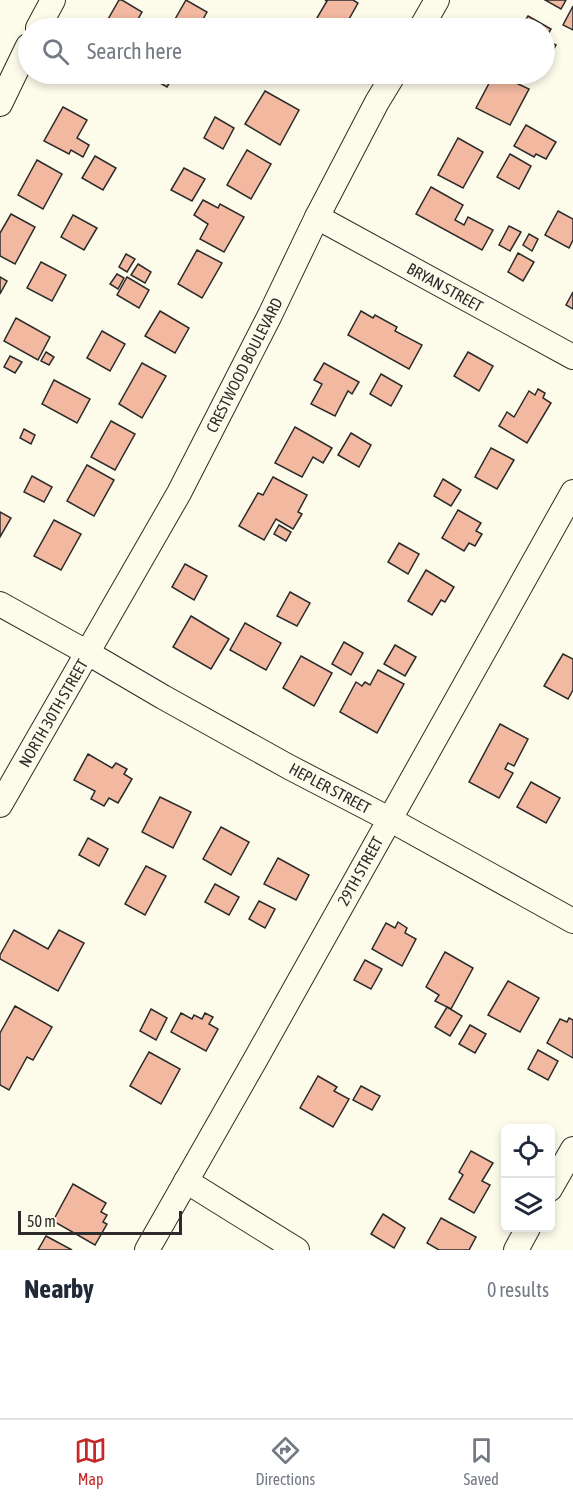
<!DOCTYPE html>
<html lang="en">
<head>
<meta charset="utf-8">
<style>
  :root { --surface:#fff; --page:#f2f2f3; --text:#1f2937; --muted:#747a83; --line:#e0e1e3; --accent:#c62828 }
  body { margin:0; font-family:"Asap Condensed",sans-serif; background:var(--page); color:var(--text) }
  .controls { position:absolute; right:18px; bottom:18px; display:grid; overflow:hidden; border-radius:9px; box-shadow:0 3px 9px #0003 }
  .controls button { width:54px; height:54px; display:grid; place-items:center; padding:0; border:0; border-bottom:2px solid var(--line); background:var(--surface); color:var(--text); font:30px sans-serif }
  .scale { position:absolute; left:18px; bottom:15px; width:164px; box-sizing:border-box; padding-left:6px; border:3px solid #2b2b2b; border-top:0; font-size:16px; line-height:21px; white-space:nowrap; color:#2b2b2b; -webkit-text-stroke:4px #fdfbea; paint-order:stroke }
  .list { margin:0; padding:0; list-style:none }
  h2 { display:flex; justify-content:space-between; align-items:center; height:78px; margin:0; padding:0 24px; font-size:26px }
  h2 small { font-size:20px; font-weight:400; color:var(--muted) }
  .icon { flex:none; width:33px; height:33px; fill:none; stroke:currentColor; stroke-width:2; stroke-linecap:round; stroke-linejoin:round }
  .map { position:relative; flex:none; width:573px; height:1250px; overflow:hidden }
  .search { position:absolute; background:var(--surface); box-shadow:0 3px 9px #0003; left:18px; right:18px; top:18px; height:66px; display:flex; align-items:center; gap:15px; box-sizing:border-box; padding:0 21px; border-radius:33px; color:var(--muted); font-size:22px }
  .sheet { height:168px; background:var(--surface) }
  nav { display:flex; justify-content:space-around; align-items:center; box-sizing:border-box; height:84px; border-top:2px solid var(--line); background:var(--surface); font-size:16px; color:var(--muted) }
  nav a { display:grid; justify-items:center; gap:3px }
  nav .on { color:var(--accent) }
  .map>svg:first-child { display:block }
  .building { fill:#f2b8a0; stroke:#2b2b2b; stroke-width:1.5 }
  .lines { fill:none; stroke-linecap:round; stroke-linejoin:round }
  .minor-casing { stroke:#2b2b2b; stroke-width:26 }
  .minor { stroke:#fdfbea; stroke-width:24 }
  .labels { text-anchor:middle; stroke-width:4.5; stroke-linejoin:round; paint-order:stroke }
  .street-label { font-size:16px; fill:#2b2b2b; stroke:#fdfbea }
</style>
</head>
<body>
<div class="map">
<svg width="573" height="1250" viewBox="0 0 573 1250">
  <rect width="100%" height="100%" fill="#fdfbea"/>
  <g class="building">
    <polygon points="119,0 122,0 142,12 133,28 103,28"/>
    <polygon points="186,0 207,12 198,28 187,28 174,21"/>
    <polygon points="325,0 353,0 358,3 344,28 322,28 314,23 327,1"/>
    <polygon points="545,0 566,0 561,9"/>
    <polygon points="573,6 573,30 563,25"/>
    <polygon points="528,16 551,29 545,39 556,45 545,64 544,28 520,28"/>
    <polygon points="144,74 175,74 167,87"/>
    <polygon points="297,74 318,74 313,83"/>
    <polygon points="494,74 497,74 529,89 510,125 476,108"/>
    <polygon points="265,91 299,110 280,145 245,124"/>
    <polygon points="63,107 87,120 77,138 89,145 83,157 71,150 69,154 44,141"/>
    <polygon points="215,117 234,128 223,149 204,138"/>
    <polygon points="526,125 556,142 546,159 536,154 534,157 514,146"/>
    <polygon points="458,138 483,152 463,188 438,175"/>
    <polygon points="247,150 271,164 251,199 227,185"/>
    <polygon points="510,154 531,166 519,189 497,177"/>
    <polygon points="95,156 116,168 103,190 82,178"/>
    <polygon points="37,160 62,174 43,209 18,195"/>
    <polygon points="184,168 205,179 192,201 171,190"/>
    <polygon points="431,187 463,205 455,220 464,225 468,217 493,230 482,250 416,214"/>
    <polygon points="203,200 218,208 220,204 244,217 224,252 200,239 208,224 194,215"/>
    <polygon points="558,211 573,219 573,240 569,248 545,235"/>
    <polygon points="11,214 35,227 15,264 0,256 0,233"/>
    <polygon points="73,215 97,228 84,250 61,237"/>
    <polygon points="509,226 521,232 510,251 499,245"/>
    <polygon points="529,234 538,239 532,251 523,245"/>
    <polygon points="197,250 222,263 202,298 178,284"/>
    <polygon points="518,253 534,262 523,281 508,272"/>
    <polygon points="126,254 135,259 127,272 119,267"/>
    <polygon points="41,262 66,275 52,301 27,288"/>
    <polygon points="138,264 151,272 145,283 131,275"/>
    <polygon points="117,274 124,278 118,289 110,284"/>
    <polygon points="0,277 7,281 0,294"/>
    <polygon points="127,277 149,290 139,308 117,295"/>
    <polygon points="573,292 573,309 566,305"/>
    <polygon points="160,311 189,328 175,353 145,336"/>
    <polygon points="361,311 373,318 375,315 397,327 395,331 422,345 409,369 348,335"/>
    <polygon points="16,318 50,337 38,360 4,341"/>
    <polygon points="102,331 125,344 110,371 87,358"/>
    <polygon points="46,352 54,357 49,365 41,361"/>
    <polygon points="468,352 493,366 479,391 454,376"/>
    <polygon points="10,356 22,362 15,373 4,367"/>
    <polygon points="142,363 166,376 142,418 119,404"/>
    <polygon points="324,363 359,382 352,394 348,391 335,416 311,404 322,384 314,380"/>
    <polygon points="381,374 402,386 391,406 370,394"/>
    <polygon points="54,380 90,399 77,423 42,404"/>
    <polygon points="538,389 545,393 543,398 551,403 527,443 499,426 507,412 514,417 529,391 535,395"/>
    <polygon points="111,421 135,434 115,470 91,457"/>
    <polygon points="295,427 332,448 323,463 313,457 302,477 275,463"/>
    <polygon points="24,429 35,435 31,444 20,438"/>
    <polygon points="351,433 371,445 359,467 338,455"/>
    <polygon points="491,448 514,460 497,489 475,477"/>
    <polygon points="87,465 114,480 94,516 67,501"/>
    <polygon points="32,476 52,487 44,502 24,492"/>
    <polygon points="273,477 307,495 298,512 302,514 293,529 276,519 264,540 239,526 258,493 263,495"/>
    <polygon points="443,479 461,490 451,506 434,496"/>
    <polygon points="458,510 481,523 476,531 482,534 475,546 469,543 464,551 442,538"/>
    <polygon points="0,512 11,518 0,537"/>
    <polygon points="54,520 81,534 61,570 34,556"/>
    <polygon points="279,525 291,532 286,541 274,534"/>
    <polygon points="399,543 419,554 408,574 388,562"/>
    <polygon points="185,564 207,576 194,600 172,587"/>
    <polygon points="426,570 454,587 445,602 441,600 432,615 408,601"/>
    <polygon points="290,592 310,603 297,626 277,616"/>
    <polygon points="191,616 229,639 211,669 173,647"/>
    <polygon points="245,623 281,643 266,670 230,650"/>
    <polygon points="344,642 363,653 351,675 332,664"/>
    <polygon points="395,645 416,657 405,676 384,664"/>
    <polygon points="563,654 573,659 573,690 568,699 544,686"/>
    <polygon points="301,656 332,673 314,706 283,688"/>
    <polygon points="378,670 404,684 377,733 340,712 356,682 362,686 365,682 370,685"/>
    <polygon points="500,724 528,739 514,766 508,763 505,769 513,773 499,798 469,782"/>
    <polygon points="88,754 112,768 116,763 127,769 124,774 132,779 118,803 109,798 104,806 91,799 95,791 74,780"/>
    <polygon points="531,782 560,798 546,823 517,807"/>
    <polygon points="160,797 191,812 173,848 142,832"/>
    <polygon points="221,827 249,842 231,875 203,859"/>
    <polygon points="88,838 108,849 99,866 79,855"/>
    <polygon points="278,858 309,875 296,900 264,884"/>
    <polygon points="146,866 166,876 145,915 125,904"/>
    <polygon points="215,884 239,897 229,915 205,902"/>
    <polygon points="259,901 275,909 265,928 249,919"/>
    <polygon points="398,922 407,928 405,933 416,939 402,966 372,949 386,923 395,928"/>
    <polygon points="14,930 48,949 59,930 84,943 58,991 0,959 0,955"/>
    <polygon points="445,952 473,968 451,1009 435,1001 439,995 426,987"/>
    <polygon points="365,960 382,969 371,989 354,980"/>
    <polygon points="508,981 539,998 520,1032 488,1015"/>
    <polygon points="15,1006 52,1027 33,1060 27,1057 9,1090 0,1085 0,1033"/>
    <polygon points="447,1007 462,1016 450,1036 435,1027"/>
    <polygon points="151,1009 167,1018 156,1040 140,1031"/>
    <polygon points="181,1013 192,1019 194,1015 202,1019 205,1013 213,1017 209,1024 218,1029 206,1051 171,1032"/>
    <polygon points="569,1018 573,1020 573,1058 547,1043 560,1019 567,1022"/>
    <polygon points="470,1025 486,1034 475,1053 459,1044"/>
    <polygon points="538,1050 558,1061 548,1080 528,1069"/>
    <polygon points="149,1052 180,1069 161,1104 130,1086"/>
    <polygon points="318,1076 337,1087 334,1091 349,1099 333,1127 300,1108"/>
    <polygon points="361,1086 380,1096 372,1110 353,1100"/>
    <polygon points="471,1151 493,1163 482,1181 490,1185 474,1213 449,1199 463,1175 459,1172"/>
    <polygon points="73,1184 106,1203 101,1212 107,1215 103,1222 107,1224 95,1245 53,1221"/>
    <polygon points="383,1214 405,1228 394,1248 371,1234"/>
    <polygon points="441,1218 476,1237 469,1250 439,1250 427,1243"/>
    <polygon points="46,1236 72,1250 38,1250"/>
  </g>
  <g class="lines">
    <defs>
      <g id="minor">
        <polyline points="38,28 53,0"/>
        <polyline points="421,28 437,0"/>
        <polyline points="0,104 28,46"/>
        <polyline points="317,217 573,357"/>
        <polyline points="0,604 88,653 163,697 289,767 389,819 573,921"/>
        <polyline points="0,805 179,493 270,315 317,217 377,102 394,74"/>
        <polyline points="186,1181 297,1250"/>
        <polyline points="550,1189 573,1149"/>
        <polyline points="147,1250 254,1062 573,492"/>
        <polyline points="516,1250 528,1228"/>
      </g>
    </defs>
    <use href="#minor" class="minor-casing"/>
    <use href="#minor" class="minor"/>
  </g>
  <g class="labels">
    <g class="street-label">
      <text transform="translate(445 287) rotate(29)" y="6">BRYAN STREET</text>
      <text transform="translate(244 365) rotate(-63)" y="6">CRESTWOOD BOULEVARD</text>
      <text transform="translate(53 713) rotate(-60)" y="6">NORTH 30TH STREET</text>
      <text transform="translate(330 788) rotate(28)" y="6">HEPLER STREET</text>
      <text transform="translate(360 871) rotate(-61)" y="6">29TH STREET</text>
    </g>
  </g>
</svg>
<div class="controls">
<button><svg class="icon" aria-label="locate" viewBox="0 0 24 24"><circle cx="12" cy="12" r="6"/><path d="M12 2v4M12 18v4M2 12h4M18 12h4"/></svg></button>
<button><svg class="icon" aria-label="layers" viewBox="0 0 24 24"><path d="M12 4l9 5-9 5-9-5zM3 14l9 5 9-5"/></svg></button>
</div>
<div class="scale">50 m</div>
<div class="search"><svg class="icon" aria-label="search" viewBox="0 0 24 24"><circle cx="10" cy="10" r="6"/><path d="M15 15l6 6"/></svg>Search here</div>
</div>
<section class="sheet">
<h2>Nearby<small>0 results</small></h2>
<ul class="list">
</ul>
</section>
<nav>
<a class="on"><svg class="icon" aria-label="map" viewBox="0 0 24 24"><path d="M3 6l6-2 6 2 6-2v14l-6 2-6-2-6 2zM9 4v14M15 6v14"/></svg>Map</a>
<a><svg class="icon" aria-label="directions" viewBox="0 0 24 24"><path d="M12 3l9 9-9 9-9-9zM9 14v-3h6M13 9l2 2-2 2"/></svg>Directions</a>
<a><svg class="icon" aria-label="saved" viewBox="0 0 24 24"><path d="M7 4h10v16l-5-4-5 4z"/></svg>Saved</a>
</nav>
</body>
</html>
